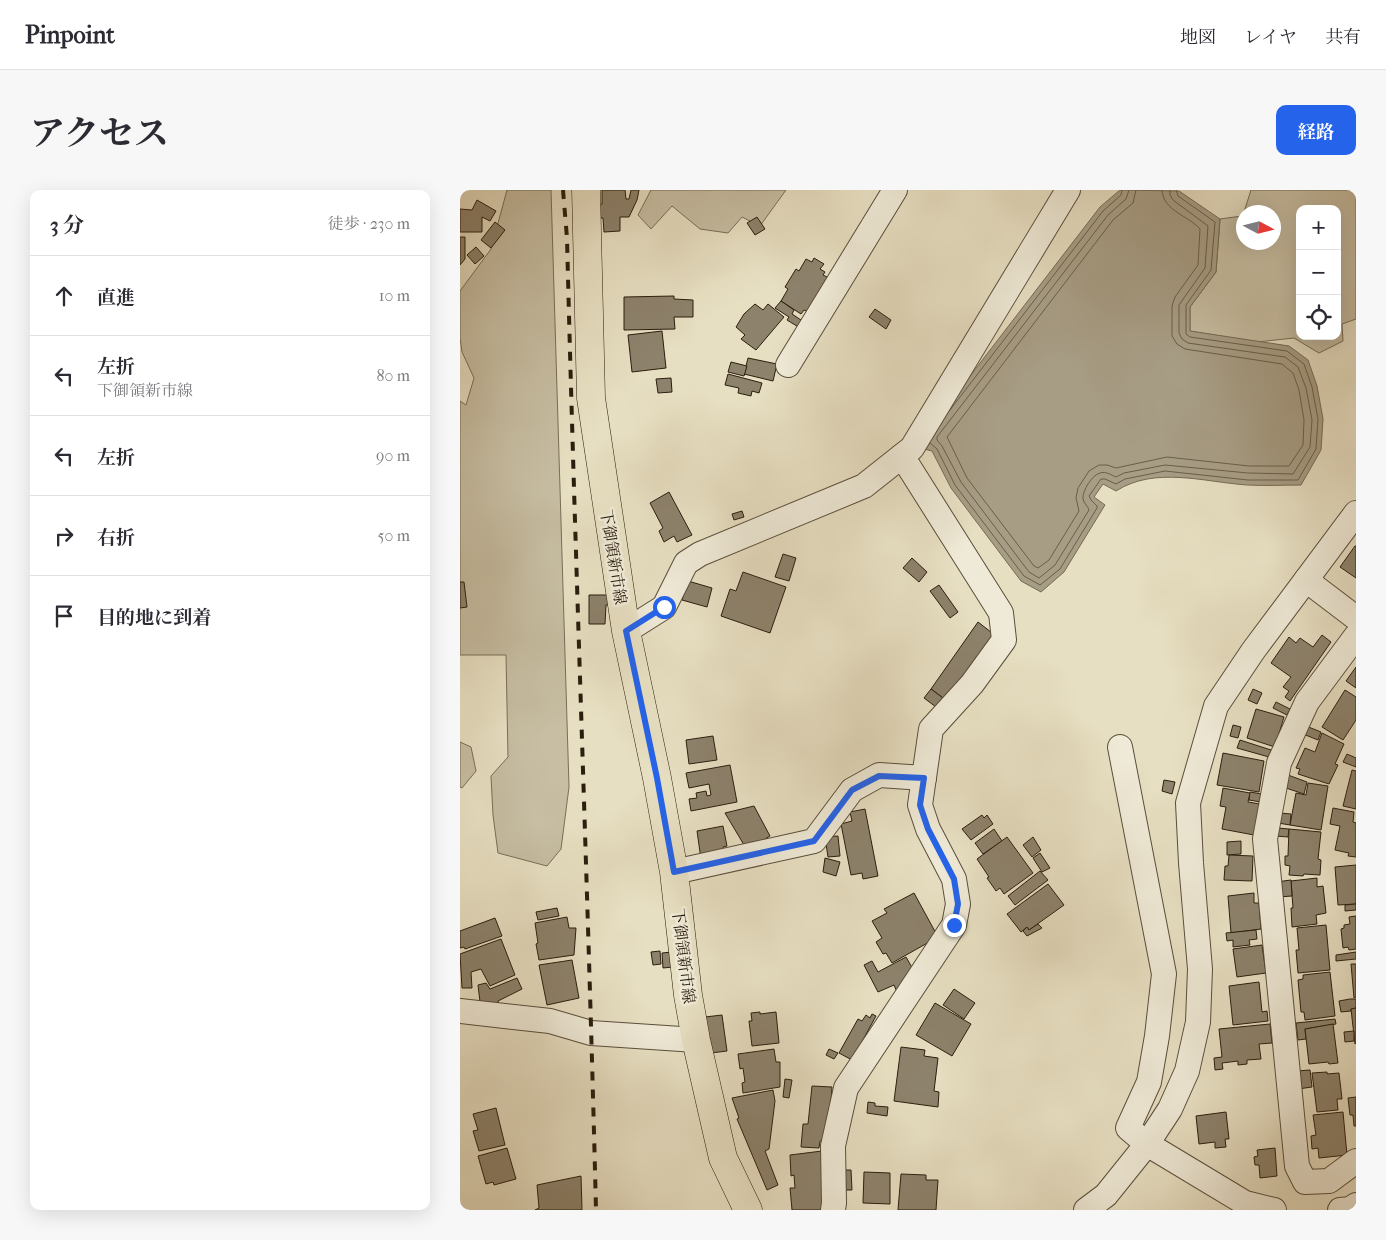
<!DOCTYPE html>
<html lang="ja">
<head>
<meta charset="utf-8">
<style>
  :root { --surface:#fff; --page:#f7f7f7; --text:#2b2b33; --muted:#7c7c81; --line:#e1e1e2; --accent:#2563eb }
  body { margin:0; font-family:"IM FELL French Canon","Noto Serif JP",serif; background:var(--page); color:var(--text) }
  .controls { position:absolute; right:15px; top:15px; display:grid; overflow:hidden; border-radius:10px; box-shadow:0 5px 20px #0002 }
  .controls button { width:45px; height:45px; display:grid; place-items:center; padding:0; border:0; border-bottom:1px solid var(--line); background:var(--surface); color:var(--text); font:25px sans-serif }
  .compass { position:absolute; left:776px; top:15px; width:45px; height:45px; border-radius:50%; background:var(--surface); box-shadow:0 5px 20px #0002; rotate:97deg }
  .stop { position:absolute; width:15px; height:15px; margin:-11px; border:4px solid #2563eb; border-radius:50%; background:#fff }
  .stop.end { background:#2563eb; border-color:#fff; box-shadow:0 1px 5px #0008 }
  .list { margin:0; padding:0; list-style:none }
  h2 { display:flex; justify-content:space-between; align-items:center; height:65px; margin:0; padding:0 20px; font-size:21px }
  h2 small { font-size:16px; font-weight:400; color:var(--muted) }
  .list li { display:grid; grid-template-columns:32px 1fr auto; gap:15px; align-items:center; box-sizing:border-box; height:80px; padding:0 20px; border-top:1px solid var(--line) }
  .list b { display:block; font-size:19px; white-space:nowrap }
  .list p { margin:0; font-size:16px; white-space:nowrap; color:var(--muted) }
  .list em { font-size:16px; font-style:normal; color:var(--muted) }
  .icon { flex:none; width:28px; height:28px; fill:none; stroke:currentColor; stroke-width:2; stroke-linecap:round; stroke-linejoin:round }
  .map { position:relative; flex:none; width:896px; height:1020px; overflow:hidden; border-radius:10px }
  header { display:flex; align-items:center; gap:30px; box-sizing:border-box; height:70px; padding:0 25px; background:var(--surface); border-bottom:1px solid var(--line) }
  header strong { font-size:24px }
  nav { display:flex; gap:28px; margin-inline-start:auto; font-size:18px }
  .intro { display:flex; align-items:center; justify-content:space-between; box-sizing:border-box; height:120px; padding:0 30px }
  h1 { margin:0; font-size:35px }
  .button { padding:12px 22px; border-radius:10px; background:var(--accent); color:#fff; font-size:18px; font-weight:700 }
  main { display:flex; gap:30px; padding:0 30px }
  aside { flex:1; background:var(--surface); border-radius:10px; box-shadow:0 5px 20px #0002 }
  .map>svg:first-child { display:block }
  .green { fill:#c7bea3; stroke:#796e58; fill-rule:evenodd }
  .water { fill:#a79d85; stroke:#756a55 }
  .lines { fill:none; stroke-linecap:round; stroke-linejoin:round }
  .shore { stroke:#695e4a; stroke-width:1 }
  .building { fill:#8d826c; stroke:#2b1e0e }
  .minor-casing { stroke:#5a4e3b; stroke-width:26 }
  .major-casing { stroke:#2b1e0e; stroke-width:29 }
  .minor { stroke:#efead7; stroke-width:24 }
  .major { stroke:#e7dfc2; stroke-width:28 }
  .rail { stroke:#2b1e0e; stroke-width:4; stroke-dasharray:9 9; stroke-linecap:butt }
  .route { stroke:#2563eb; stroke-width:6 }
  .labels { text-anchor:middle; stroke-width:5; stroke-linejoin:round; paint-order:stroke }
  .street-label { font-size:16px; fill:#2b1e0e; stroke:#efead7 }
</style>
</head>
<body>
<header>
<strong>Pinpoint</strong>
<nav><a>地図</a><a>レイヤ</a><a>共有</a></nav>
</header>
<div class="intro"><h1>アクセス</h1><a class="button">経路</a></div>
<main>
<aside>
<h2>3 分<small>徒歩 · 230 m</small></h2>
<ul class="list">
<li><svg class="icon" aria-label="ahead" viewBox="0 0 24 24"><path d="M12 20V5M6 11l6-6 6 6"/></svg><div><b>直進</b></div><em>10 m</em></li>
<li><svg class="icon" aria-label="left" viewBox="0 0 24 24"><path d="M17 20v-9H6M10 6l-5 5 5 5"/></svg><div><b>左折</b><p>下御領新市線</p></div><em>80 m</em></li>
<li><svg class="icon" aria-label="left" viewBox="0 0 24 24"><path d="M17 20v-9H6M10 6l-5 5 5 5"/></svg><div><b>左折</b></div><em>90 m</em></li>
<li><svg class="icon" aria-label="right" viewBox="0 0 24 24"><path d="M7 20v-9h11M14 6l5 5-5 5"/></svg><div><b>右折</b></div><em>50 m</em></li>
<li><svg class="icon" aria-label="arrive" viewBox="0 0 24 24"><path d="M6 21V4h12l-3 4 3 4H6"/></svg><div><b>目的地に到着</b></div></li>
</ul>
</aside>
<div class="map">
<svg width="896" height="1020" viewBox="0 0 896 1020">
  <rect width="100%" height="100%" fill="#e7dfc2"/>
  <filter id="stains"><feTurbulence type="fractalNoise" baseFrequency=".004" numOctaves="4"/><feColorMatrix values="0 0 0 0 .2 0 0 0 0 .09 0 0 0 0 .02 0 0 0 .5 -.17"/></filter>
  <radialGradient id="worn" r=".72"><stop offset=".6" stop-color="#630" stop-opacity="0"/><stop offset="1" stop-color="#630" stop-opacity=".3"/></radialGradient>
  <g class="green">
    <polygon points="47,0 91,0 109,597 101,659 87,676 38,663 33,625 31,586 48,567 46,465 0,465 0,211 6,215 14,188 2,162 0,148 0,101 31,59"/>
    <polygon points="191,0 326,0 300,36 282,27 268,43 240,39 212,16 191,39 178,25"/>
    <path d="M791,0H896V129L882,134L883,151L859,163L834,148L797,152L730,141V117L756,82L760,29L782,26L784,23V52H814V22H784ZM840,19H877V146H840Z"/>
    <polygon points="0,552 11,557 16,581 2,598 0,597"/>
  </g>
  <path class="water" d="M660,0L719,1L760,29L756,82L730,117V141L829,156L848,170L857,196L863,229L861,260L841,295C823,295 805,296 787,295C744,292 695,276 656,301L643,294L634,307L645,315L604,382L581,402L561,391L491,298L472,261L464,259L467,242L640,17Z"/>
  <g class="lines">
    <g class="shore">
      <path d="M669,0L666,9L648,25L477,247V250L482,256L501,292L569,382L579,388L595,375L629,320C628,316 624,314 623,309C622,301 632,285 640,283C646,281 651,285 656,287L664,283L705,275L788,283L833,284L850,257L852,230L846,198L838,177L825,167L728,153L722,149L719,143V115L745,78L748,36L713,10L710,5V0"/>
      <path d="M676,0L673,13L653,30L487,247L507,288L574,376L578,378L589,370L619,321L616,308L618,298L629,281L639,275H647L656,278L707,267L789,276H829L843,255L844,230L839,200L833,183L822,174L725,159L717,154L712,146V116L715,107L738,75L740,39C729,26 703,21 702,0"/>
      <polyline points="490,220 643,21 661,5 662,0"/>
      <polyline points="470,253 477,259 495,295 564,386 580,395 600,379 637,318 637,316 631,310 629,306 641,289 645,289 656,294 665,289 705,281 788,290 838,290 856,259 858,229 852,197 844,174 827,161 730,147 726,144 726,115 751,80 755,32 718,6 716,0"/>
    </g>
  </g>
  <g class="building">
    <polygon points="142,0 165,0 166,9 169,9 171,0 179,0 177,10 169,27 160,27 160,41 144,42 143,28 137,28 136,15 142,14"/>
    <polygon points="17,10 36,21 30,31 22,27 22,42 0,42 0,19 12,20"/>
    <polygon points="297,27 305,39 295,45 287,33"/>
    <polygon points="35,32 45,40 31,58 21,50"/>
    <polygon points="0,47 5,47 5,69 0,75"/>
    <polygon points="16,57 24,66 15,74 7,65"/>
    <polygon points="354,68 364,74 360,79 365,82 363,85 369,88 351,123 344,120 341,124 321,111 328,99 325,97 336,79 339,81 346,69 352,72"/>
    <polygon points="214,106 214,109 233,110 233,127 214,127 215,139 164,140 164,107"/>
    <polygon points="321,111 334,120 332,124 344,132 340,138 327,130 329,127 315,118"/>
    <polygon points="295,114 303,120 308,114 324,127 296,160 281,149 285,145 276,137 284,124"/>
    <polygon points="415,119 431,130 426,139 409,127"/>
    <polygon points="202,141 206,178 172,182 168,145"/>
    <polygon points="288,168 317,174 313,191 284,184"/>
    <polygon points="271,172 287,176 284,186 268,182"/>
    <polygon points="268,184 302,193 299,203 292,201 291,206 278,203 279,198 265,195"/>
    <polygon points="211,188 212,202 198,203 196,189"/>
    <polygon points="209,302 232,345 217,352 214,346 204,352 199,341 203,338 190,313"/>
    <polygon points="282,321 284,327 274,330 272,324"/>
    <polygon points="895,356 896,356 896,388 880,377"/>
    <polygon points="323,364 336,368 329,391 315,387"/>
    <polygon points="452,368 467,382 459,392 443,378"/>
    <polygon points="283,382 326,397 310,443 261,426 270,399 276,401"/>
    <polygon points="228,391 252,398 247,417 222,410"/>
    <polygon points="0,392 4,392 7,417 0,418"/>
    <polygon points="479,395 498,422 490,428 470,401"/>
    <polygon points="129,405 149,405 149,415 146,415 145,434 129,434"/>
    <polygon points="518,432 536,446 487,511 471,499"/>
    <polygon points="862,445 871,452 830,511 825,507 829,501 823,497 831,487 811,473 829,447 836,453 840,448 853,457"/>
    <polygon points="896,477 896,498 886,491"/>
    <polygon points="471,499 487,511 480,520 464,508"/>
    <polygon points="793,499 802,503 797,514 788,510"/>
    <polygon points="885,500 896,507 896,530 883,550 862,537"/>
    <polygon points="816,512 830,519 827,525 813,518"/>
    <polygon points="796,519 824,527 815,557 787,548"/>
    <polygon points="773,535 781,537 778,548 770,546"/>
    <polygon points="846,536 861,542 858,550 843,544"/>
    <polygon points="862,543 884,554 875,574 878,575 869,594 838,584 840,579 836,578 845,558 855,562"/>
    <polygon points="253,546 257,570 229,574 226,550"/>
    <polygon points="780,550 811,560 809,567 777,558"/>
    <polygon points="763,563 804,571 799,602 757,595"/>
    <polygon points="887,564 896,568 896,577 883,572"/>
    <polygon points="270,575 277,612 231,621 229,609 237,608 236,603 246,601 247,606 251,605 249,594 229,598 226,583"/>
    <polygon points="892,580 896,581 896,619 883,616"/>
    <polygon points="828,585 847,592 844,604 823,597"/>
    <polygon points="704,590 715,592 712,604 702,601"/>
    <polygon points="848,593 868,596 861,640 830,635 836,603 846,605"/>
    <polygon points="763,598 790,603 788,612 800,614 794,645 762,639 766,617 760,616"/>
    <polygon points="790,602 802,604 801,612 789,610"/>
    <polygon points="294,616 310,646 287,660 265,623"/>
    <polygon points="873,618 894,622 893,632 896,633 896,667 888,666 889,663 875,660 880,636 870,634"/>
    <polygon points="405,619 418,686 403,689 402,683 391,685 381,634 392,631 390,622"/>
    <polygon points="820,623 831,624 830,635 818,633"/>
    <polygon points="522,625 524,628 527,625 533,634 511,650 502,639"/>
    <polygon points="263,636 267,656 263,657 265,664 241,669 237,641"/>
    <polygon points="817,638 829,639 828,647 816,646"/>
    <polygon points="534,639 542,651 523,664 515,653"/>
    <polygon points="829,639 861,642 858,669 861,670 860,685 844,684 843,686 829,685 830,676 825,675 825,666 828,666"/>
    <polygon points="378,646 380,666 368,667 365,647"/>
    <polygon points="547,647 573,683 544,704 540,698 536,701 527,688 529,687 517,669"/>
    <polygon points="573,647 581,660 572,667 563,655"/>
    <polygon points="781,651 781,664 767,665 767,652"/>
    <polygon points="580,663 590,678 582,682 573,668"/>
    <polygon points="769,665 793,666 792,691 764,690 765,676 768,676"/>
    <polygon points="365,668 380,672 376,686 363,682"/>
    <polygon points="896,675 896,714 878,715 875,677"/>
    <polygon points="580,681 588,690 555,715 548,706"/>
    <polygon points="857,688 857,697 863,696 866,723 856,725 857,734 832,737 831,718 833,718 831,691"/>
    <polygon points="831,690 832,706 818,707 816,692"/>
    <polygon points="588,694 604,715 569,740 567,737 561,742 547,724"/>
    <polygon points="454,703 478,747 432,773 426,763 423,764 416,752 422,748 412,731 427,723 424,719"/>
    <polygon points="794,703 794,713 799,713 801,739 771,743 768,706"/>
    <polygon points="896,714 896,720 885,721 885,715"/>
    <polygon points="97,718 99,726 78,730 76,722"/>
    <polygon points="896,726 896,759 889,760 888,757 883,758 881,739 884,738 884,735 890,734 889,727"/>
    <polygon points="107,727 109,738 116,738 114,765 79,770 76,754 78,753 75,733"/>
    <polygon points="35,728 42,746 5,759 4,757 0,758 0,741"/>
    <polygon points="578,734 582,738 567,746 563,741 567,737 569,740"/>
    <polygon points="866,735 870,780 838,783 836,760 839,760 837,738"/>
    <polygon points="796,740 797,749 789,750 790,755 773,757 773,750 767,751 766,743"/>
    <polygon points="41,749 55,785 30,796 21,779 11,782 12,798 2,798 0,764"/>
    <polygon points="802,755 806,783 777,787 773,759"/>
    <polygon points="200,761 201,774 193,775 191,762"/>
    <polygon points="212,762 213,777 203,778 202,763"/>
    <polygon points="896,762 896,769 876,771 876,765"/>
    <polygon points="446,767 454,781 437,802 434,795 418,802 404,775 412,771 418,782"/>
    <polygon points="112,770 119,808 87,815 79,775"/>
    <polygon points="891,774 896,774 896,807 894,808"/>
    <polygon points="870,782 875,826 845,830 844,822 841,822 838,790 843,789 843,785"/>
    <polygon points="57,788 62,799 38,811 40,820 21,820 18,795 26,793 30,799"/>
    <polygon points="799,792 802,822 807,821 808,831 773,835 769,796"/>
    <polygon points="494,799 515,813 504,829 483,815"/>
    <polygon points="890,809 896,809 896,818 891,819 891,821 881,822 879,811"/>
    <polygon points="475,813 511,834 492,866 456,845"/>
    <polygon points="896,818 896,853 895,854 891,819"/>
    <polygon points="300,822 300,824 316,822 319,853 292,856 289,831 292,831 291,823"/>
    <polygon points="412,824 416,826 392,870 379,863 398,829 402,831 406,825 410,828"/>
    <polygon points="262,825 267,861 251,863 245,827"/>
    <polygon points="875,829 876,834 845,839 846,849 838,850 836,833"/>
    <polygon points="810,834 812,853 799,854 801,869 787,870 787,874 778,875 778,871 762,873 763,879 755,880 754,868 762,867 759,839"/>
    <polygon points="873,834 878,873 869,874 868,872 849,874 845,839"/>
    <polygon points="894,841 894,851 885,852 884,842"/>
    <polygon points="441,857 465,860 464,866 478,868 474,901 479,902 478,917 434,911"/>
    <polygon points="314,859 316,872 320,872 320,897 283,903 282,893 285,892 283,878 280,879 278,864"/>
    <polygon points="369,859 378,863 374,869 366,865"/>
    <polygon points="850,880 852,897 838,899 837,881"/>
    <polygon points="867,882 867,884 879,883 882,909 877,909 878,920 857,922 852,883"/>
    <polygon points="325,889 332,890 329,908 323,907"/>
    <polygon points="352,896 372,897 368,951 360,951 359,958 341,957 343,934 348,934"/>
    <polygon points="313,900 315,911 309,959 305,961 318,995 307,1000 277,929 279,928 272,908"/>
    <polygon points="896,907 896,936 894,936 893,925 890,925 888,908"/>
    <polygon points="408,912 415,913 415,916 428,917 427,926 407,923"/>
    <polygon points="36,918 45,955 19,961 13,941 18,940 13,924"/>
    <polygon points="766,922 769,949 765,949 766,957 755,958 755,952 739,954 736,926"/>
    <polygon points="883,922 887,965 859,968 858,958 852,959 851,946 856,945 853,925"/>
    <polygon points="47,958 56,989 34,995 33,992 26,994 18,966"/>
    <polygon points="815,958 817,986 800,988 799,975 795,975 794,967 798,966 797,960"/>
    <polygon points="362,961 366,1020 332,1020 330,998 335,998 334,985 331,986 330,965"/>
    <polygon points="382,980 391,980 392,1000 382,1000"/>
    <polygon points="404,982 430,983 430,1014 403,1013"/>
    <polygon points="441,984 466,985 466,990 478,990 476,1020 438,1020"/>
    <polygon points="121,986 122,1020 75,1020 79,1018 77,995"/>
  </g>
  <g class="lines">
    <defs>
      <g id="minor">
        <polyline points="328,175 435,0"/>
        <polyline points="846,390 896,428"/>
        <polyline points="166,441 204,417 226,373 240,364 404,296 452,258 608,0"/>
        <polyline points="896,446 847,512 819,573 805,649 837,976 845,992 869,991 896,971"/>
        <polyline points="660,557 704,784 697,846 689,892 668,938 687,954 785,1013 814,1020"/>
        <polyline points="214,682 354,651 392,600 419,585 464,588"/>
        <polyline points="0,821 90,831 131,843 236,850"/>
        <polyline points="373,1020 374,1013 373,956 386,898 494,735 498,714 494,689 468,639 460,615 471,539 512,494 544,450 541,423 442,266"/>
        <polyline points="626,1020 646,1005 687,954 710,919 727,881 738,832 740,779 731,673 728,613 756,516 793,461 896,323"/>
        <polyline points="880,1020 890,1019 896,1015"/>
      </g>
      <polyline id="major" points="126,0 131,208 166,441 197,588 214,682 228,805 236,850 263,968 288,1020"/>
    </defs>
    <use href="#minor" class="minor-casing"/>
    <use href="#major" class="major-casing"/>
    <use href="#minor" class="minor"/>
    <use href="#major" class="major"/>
    <path class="rail" d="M103,0L107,48C115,372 128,696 136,1020"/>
  </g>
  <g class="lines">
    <polyline class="route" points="204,417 166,441 197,588 214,682 354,651 392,600 419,586 464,588 460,615 468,639 494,689 498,714 494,735"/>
  </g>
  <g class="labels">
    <g class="street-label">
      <text transform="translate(154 367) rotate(81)" y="6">下御領新市線</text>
      <text transform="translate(224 766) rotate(83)" y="6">下御領新市線</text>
    </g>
  </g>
  <rect width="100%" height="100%" filter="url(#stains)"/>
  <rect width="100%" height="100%" fill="url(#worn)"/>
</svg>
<div class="controls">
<button>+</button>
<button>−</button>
<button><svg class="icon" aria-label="locate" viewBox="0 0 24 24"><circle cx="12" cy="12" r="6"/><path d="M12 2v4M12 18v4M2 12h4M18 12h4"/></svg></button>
</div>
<svg class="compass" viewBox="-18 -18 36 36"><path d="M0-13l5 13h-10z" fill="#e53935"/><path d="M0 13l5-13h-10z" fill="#7c7c81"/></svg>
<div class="stop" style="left:204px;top:417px"></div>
<div class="stop end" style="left:494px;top:735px"></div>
</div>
</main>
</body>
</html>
